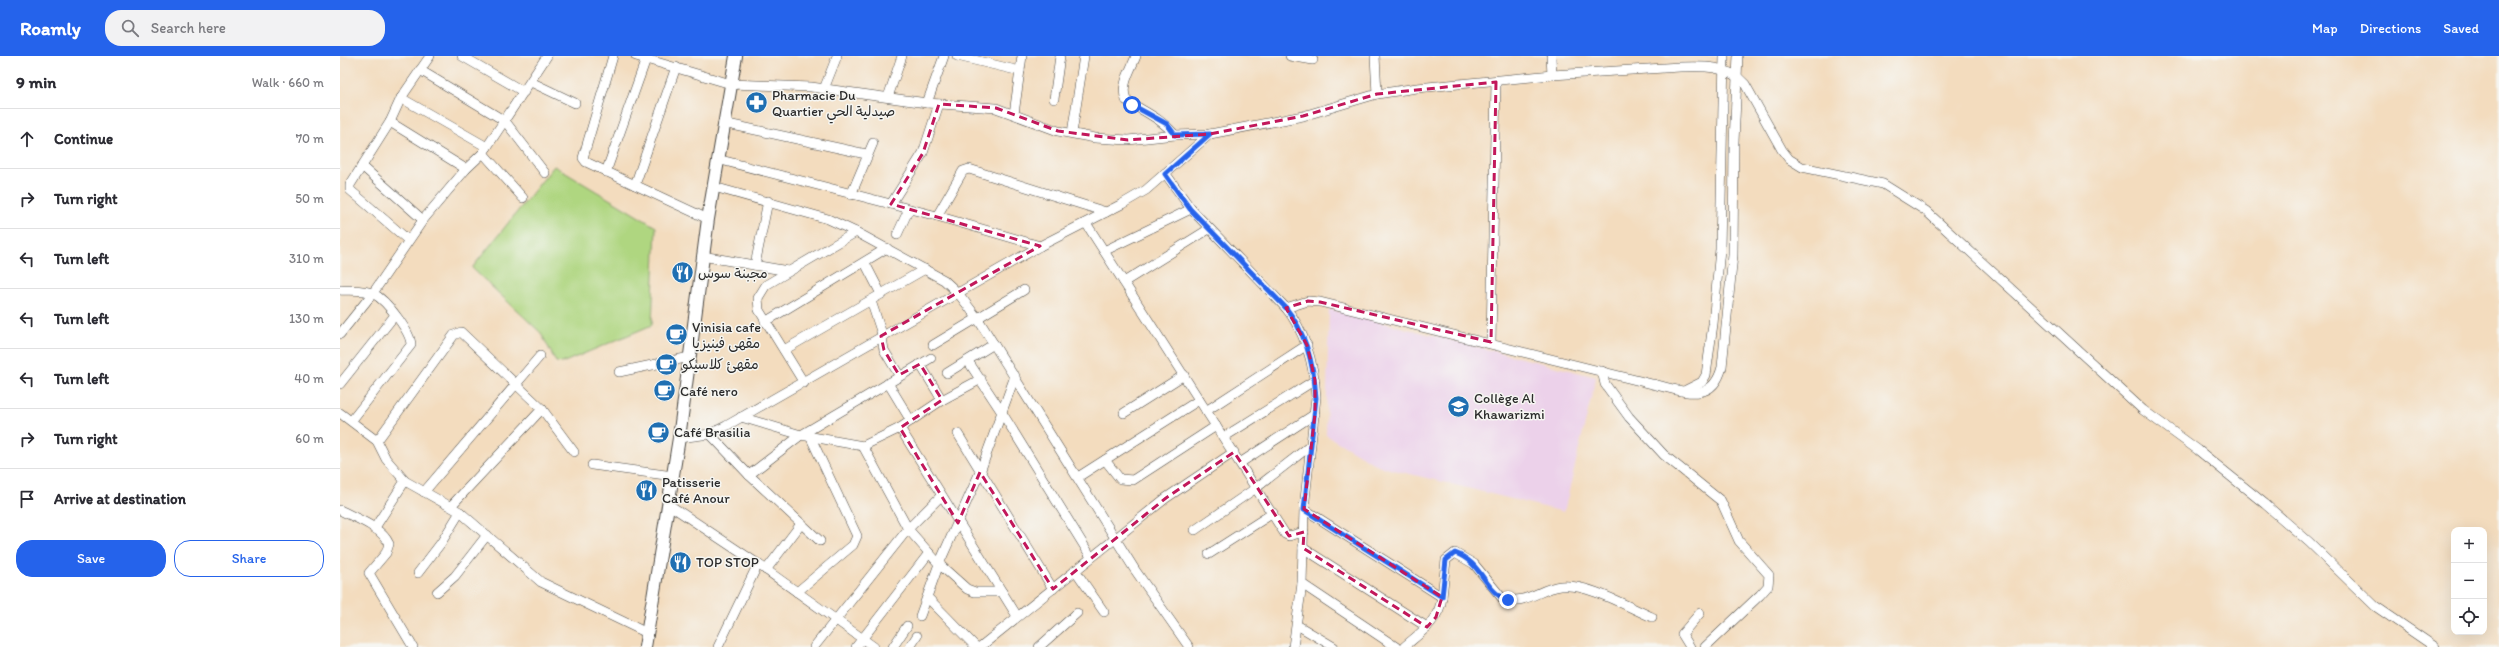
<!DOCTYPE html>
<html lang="en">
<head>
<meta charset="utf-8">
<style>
  :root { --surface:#fff; --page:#f2f2f3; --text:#2b2b33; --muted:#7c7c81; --line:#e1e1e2; --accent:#2563eb }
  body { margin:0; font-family:Itim,"Playpen Sans Arabic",sans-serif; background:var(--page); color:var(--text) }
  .controls { position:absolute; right:12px; bottom:12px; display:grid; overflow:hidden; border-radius:8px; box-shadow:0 4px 16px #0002 }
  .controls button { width:36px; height:36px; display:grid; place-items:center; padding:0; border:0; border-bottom:1px solid var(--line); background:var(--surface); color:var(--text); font:20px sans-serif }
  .stop { position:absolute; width:12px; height:12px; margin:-9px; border:3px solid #2563eb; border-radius:50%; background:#fff }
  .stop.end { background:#2563eb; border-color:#fff; box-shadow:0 1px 4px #0008 }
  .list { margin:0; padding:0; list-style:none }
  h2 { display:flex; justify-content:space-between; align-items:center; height:52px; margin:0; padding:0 16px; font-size:17px }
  h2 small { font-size:13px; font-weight:400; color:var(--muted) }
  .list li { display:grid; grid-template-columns:26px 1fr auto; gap:12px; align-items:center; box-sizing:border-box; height:60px; padding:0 16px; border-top:1px solid var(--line) }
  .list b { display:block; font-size:15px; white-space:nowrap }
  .list em { font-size:13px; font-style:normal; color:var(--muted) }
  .actions { display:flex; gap:8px; padding:12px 16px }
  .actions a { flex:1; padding:9px 0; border:1px solid var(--accent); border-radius:16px; text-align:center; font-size:14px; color:var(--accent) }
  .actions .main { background:var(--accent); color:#fff }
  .icon { flex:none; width:22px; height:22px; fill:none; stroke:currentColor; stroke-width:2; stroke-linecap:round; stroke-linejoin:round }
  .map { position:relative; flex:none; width:2159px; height:591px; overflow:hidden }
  header { display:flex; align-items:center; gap:24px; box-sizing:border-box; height:56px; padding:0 20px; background:var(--accent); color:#fff }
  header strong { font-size:19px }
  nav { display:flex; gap:22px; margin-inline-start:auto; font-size:14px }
  .search { width:280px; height:36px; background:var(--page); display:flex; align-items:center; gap:10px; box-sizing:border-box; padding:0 14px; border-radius:16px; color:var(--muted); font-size:15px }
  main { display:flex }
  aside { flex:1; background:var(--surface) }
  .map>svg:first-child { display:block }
  .built { fill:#ecd1ea }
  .green { fill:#afd680; stroke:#6d8056 }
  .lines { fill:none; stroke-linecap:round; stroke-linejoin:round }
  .minor-casing { stroke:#494641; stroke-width:10 }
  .secondary-casing { stroke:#494641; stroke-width:14 }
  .minor { stroke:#fff; stroke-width:9 }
  .secondary { stroke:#fff; stroke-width:12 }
  .route { stroke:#2563eb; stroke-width:5 }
  .marked { fill:none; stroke:#c2185b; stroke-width:3; stroke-dasharray:8 5; stroke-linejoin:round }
  .labels { text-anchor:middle; stroke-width:3; stroke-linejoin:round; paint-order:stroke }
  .poi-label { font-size:14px; fill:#2b2b2b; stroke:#f6f6f2; text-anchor:start }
</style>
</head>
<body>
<header>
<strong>Roamly</strong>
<div class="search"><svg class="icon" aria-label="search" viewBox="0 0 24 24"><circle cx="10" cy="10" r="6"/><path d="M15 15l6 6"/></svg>Search here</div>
<nav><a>Map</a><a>Directions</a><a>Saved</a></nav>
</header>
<main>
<aside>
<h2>9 min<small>Walk · 660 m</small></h2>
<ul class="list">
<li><svg class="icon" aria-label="ahead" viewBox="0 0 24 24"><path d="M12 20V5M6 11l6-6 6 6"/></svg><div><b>Continue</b></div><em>70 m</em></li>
<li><svg class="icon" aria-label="right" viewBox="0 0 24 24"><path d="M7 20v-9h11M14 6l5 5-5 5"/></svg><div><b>Turn right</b></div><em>50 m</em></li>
<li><svg class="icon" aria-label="left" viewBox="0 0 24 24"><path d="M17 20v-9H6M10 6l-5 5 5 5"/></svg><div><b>Turn left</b></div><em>310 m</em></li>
<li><svg class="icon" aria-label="left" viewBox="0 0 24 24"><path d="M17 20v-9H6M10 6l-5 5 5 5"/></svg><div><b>Turn left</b></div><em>130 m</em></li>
<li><svg class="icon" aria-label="left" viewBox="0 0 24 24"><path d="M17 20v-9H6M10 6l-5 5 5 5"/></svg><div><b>Turn left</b></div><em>40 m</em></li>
<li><svg class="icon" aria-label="right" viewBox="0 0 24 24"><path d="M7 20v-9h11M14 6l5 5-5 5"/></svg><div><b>Turn right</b></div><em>60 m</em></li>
<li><svg class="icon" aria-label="arrive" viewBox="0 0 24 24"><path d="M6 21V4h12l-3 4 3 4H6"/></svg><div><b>Arrive at destination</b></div></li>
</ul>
<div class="actions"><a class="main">Save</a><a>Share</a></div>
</aside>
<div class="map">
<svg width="2159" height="591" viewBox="0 0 2159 591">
  <rect width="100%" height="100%" fill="#f6f6f2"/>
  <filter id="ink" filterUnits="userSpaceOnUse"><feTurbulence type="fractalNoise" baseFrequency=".025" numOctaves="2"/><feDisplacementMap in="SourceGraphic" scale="8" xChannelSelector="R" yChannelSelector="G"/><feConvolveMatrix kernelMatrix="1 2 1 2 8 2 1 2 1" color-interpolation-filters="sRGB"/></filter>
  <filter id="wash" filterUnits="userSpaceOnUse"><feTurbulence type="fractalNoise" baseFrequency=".012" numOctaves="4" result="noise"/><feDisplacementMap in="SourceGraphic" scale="16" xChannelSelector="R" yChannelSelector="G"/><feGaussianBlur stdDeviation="0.9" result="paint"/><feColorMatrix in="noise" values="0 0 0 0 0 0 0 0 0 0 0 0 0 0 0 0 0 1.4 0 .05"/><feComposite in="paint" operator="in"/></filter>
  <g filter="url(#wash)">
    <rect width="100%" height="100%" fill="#f3dcbe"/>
    <polygon class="built" points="989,253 1256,321 1224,456 1038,410 986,379"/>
    <polygon class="green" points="214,110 316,171 312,269 222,307 216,306 201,277 132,212"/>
  </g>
  <g filter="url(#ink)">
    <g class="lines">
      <defs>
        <g id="minor">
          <polyline points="122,0 184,36"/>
          <polyline points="273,0 243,102 246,106 295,129 336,11"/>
          <path d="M296,0L391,28L471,31L587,47L656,52L718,75L755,82L788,84L835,79L870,78L963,60L1037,38L1077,32L1212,19L1340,11C1363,10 1388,9 1405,28L1442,94L1449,103L1462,111L1543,128L1586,155L1803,354L1858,394L1925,448L1969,486L2035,550L2095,591"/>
          <polyline points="617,0 680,15"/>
          <path d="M796,0C791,14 780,29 786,44C804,56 821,62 835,79"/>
          <polyline points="950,0 973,4"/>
          <polyline points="1035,0 1037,38"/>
          <polyline points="1211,0 1212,19"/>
          <polyline points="80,14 165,65 205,117"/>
          <polyline points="191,26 235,47"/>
          <polyline points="484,33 497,0"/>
          <polyline points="548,41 562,0"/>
          <polyline points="61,42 147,91"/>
          <polyline points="714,43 720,0"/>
          <polyline points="587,47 604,0"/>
          <polyline points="674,58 682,0"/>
          <polyline points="50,66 126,113"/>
          <polyline points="383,67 526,98"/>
          <polyline points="732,77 744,0"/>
          <polyline points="143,97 183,142"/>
          <polyline points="377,103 597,160 700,190"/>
          <polyline points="22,110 83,164"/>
          <polyline points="266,116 306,3"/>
          <path d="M825,117L851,153L946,252C966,277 974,309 976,341L964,453L962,528L953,591"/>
          <polyline points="295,129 368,163"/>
          <polyline points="374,131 488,163 516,176"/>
          <polyline points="511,139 533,87"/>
          <polyline points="551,148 583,97 599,48"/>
          <polyline points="597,160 623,115 629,113 766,156"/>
          <polyline points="746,167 945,478 949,480 964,476"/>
          <polyline points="557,179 569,153"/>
          <polyline points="68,184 10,134 10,129 50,66 61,42 90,0"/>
          <polyline points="764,195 851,153"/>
          <polyline points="362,200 448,215"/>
          <polyline points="525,207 541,238"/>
          <polyline points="415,209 428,145"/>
          <polyline points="784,226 869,173"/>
          <path d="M0,234C9,235 26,233 34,238C46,244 71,276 71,289L12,364"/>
          <polyline points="531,245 541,275 544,294 559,319"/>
          <path d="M946,252L968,245L980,246L1312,328C1341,334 1372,350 1382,311L1393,199L1394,86L1398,0"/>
          <polyline points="425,266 547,192"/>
          <polyline points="0,278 33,237 83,164 126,113 143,97 207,0"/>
          <polyline points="1151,286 1156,26"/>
          <polyline points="593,289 684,234"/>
          <polyline points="444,294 585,213"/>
          <polyline points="628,305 661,355 751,501"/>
          <polyline points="580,308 602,344"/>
          <polyline points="1262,315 1265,328 1289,361 1324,399 1381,445 1399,485 1429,519 1428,530 1420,539 1365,591"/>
          <polyline points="279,316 350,301"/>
          <polyline points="607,317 654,288"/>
          <polyline points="464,327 419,254 418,242 426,229 516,176 604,224 618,237 638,263 795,514 849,591"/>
          <polyline points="548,327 571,365"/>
          <polyline points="0,328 55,259"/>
          <polyline points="1346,334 1362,326 1366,319 1373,268 1380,193 1384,0"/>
          <polyline points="866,355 967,289"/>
          <polyline points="0,357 37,385 46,403 65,425 120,456 201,526 307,577"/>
          <polyline points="784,357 844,319"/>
          <polyline points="401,361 461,379 523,390 560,372 677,560"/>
          <polyline points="560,372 602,344 641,323"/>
          <polyline points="370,378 409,419 480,485"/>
          <polyline points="618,378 713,533"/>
          <polyline points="884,381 975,324"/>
          <polyline points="339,382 370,378 386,370 700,190 782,148 806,134 870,78"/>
          <polyline points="37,385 114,279 121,276 202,353 234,396"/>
          <polyline points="523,390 568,473 599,508 627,533 635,536 662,536"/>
          <polyline points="765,404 780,423 793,424 876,370"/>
          <polyline points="900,407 975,358"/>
          <polyline points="252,409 333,420"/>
          <polyline points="409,419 461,379 591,302"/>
          <polyline points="738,421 859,344"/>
          <polyline points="84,436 200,300"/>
          <polyline points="328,448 418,508 534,591"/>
          <polyline points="111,450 202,353"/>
          <path d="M964,453L1102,541C1100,564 1080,577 1064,591"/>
          <path d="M0,454C15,462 42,471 49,488L46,497L29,517L73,591"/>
          <polyline points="34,473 65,425"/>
          <polyline points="855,474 916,432 970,390"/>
          <polyline points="963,492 1087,571"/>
          <polyline points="869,498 933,457"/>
          <polyline points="426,514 461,468"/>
          <polyline points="735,514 764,556"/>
          <polyline points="78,517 101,487 120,456"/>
          <polyline points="962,528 1056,591"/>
          <polyline points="97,536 115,520 147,479"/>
          <polyline points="457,536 513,489 517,480 470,380"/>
          <path d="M1102,541L1106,504L1115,497L1134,508L1162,542C1186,550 1200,532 1221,530C1247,527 1288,551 1312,561"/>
          <polyline points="588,542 636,591"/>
          <polyline points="580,560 599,508 640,416 675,320"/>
          <polyline points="957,569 994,591"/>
          <polyline points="378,591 418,508"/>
          <polyline points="474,591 568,473 601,440"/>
          <polyline points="516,591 589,497"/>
          <polyline points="553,591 567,570"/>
          <polyline points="570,591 577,580"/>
          <polyline points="640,591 826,442 894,396"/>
          <polyline points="699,591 737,557"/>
          <polyline points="1350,591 1342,578 1360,557"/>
        </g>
        <polyline id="secondary" points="305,591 339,382 368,163 396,0"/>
      </defs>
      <use href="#minor" class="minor-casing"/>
      <use href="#secondary" class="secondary-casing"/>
      <use href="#minor" class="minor"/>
      <use href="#secondary" class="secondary"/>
    </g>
  </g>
  <g class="lines" filter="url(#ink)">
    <path class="route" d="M792,49L827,68L835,79L870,78L825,118L850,153L946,252C966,277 974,309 976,342L964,454L1102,541L1106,504L1115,497C1142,506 1145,537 1168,544"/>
  </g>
  <path class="marked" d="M1156,26L1151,286L980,246L968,245L946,252L967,289L975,324V358L964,453L1102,541L1096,561L1087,571L963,492L964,476L949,480L894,396L826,442L713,533L640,416L618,467L560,372L602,344L580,308L559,319L544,294L541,280L700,190L551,148L583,97L599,48L656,52L718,75L788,84L870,78L963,60L1037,38Z"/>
  <defs>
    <symbol id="pharmacy-disc" viewBox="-11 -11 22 22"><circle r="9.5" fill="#1f6fb2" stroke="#f6f6f2"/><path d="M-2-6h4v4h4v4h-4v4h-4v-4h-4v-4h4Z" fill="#fff"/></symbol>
    <symbol id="restaurant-disc" viewBox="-11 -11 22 22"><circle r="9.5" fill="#1f6fb2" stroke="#f6f6f2"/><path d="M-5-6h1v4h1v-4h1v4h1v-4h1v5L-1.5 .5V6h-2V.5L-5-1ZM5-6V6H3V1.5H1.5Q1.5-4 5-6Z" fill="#fff"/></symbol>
    <symbol id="cafe-disc" viewBox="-11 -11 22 22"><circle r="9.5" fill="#1f6fb2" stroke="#f6f6f2"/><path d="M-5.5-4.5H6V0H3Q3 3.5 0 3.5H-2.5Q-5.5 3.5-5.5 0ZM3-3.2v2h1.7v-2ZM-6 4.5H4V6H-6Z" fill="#fff"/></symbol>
    <symbol id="school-disc" viewBox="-11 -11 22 22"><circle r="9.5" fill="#1f6fb2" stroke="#f6f6f2"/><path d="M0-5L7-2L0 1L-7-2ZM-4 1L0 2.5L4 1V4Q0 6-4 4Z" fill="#fff"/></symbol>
  </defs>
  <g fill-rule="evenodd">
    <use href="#pharmacy-disc" x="404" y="34" width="25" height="25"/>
    <use href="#restaurant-disc" x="330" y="204" width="25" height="25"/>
    <use href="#cafe-disc" x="324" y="266" width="25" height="25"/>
    <use href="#cafe-disc" x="314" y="296" width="25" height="25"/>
    <use href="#cafe-disc" x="312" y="322" width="25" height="25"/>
    <use href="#school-disc" x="1106" y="338" width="25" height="25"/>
    <use href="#cafe-disc" x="306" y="364" width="25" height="25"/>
    <use href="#restaurant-disc" x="294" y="422" width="25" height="25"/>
    <use href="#restaurant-disc" x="328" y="494" width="25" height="25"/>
  </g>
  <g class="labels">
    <g class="poi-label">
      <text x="432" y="44">Pharmacie Du<tspan x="432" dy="16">Quartier صيدلية الحي</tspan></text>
      <text x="358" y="222">مجبنة سوس</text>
      <text x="352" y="276">Vinisia cafe<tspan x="352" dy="16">مقهى فينيزيا</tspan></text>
      <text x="342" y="313">مقهئ كلاسيكو</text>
      <text x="340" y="340">Café nero</text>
      <text x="1134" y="347">Collège Al<tspan x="1134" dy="16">Khawarizmi</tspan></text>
      <text x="334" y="381">Café Brasilia</text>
      <text x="322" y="431">Patisserie<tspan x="322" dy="16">Café Anour</tspan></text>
      <text x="356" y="511">TOP STOP</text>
    </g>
  </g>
</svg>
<div class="controls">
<button>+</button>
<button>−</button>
<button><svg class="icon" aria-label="locate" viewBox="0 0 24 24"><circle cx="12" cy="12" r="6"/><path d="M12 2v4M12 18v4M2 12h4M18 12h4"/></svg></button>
</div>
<div class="stop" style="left:792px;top:49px"></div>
<div class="stop end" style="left:1168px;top:544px"></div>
</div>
</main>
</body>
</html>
